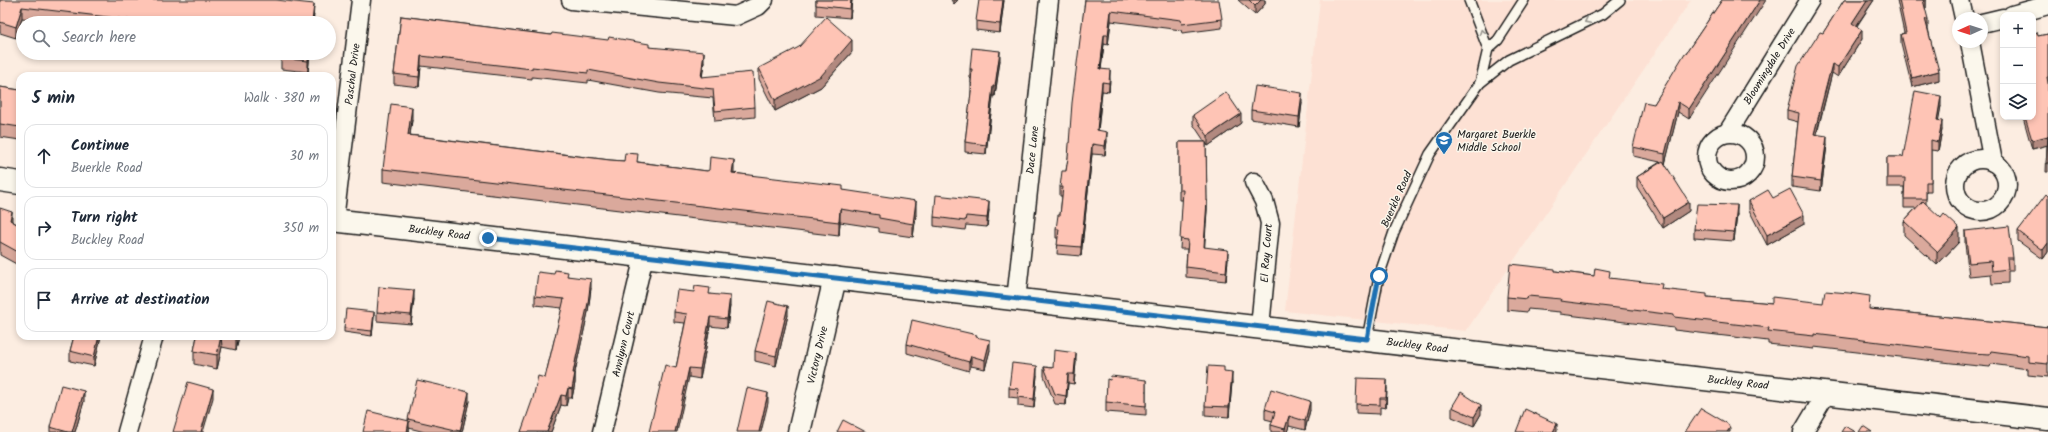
<!DOCTYPE html>
<html lang="en">
<head>
<meta charset="utf-8">
<style>
  :root { --surface:#fff; --page:#f6f6f7; --text:#1f2937; --muted:#747a83; --line:#e0e1e3 }
  body { margin:0; font-family:Kalam,sans-serif; background:var(--page); color:var(--text) }
  .controls { position:absolute; right:12px; top:12px; display:grid; overflow:hidden; border-radius:8px; box-shadow:0 2px 6px #0003 }
  .controls button { width:36px; height:36px; display:grid; place-items:center; padding:0; border:0; border-bottom:1px solid var(--line); background:var(--surface); color:var(--text); font:20px sans-serif }
  .compass { position:absolute; left:1952px; top:12px; width:36px; height:36px; border-radius:50%; background:var(--surface); box-shadow:0 2px 6px #0003; rotate:267deg }
  .stop { position:absolute; width:12px; height:12px; margin:-9px; border:3px solid #1f6fb2; border-radius:50%; background:#fff }
  .stop.end { background:#1f6fb2; border-color:#fff; box-shadow:0 1px 4px #0008 }
  .list { margin:0; padding:0; list-style:none }
  h2 { display:flex; justify-content:space-between; align-items:center; height:52px; margin:0; padding:0 16px; font-size:17px }
  h2 small { font-size:13px; font-weight:400; color:var(--muted) }
  .list li { display:grid; grid-template-columns:26px 1fr auto; gap:12px; align-items:center; box-sizing:border-box; height:64px; margin:0 8px 8px; padding:0 8px; border:1px solid var(--line); border-radius:12px }
  .list b { display:block; font-size:15px; white-space:nowrap }
  .list p { margin:0; font-size:13px; white-space:nowrap; color:var(--muted) }
  .list em { font-size:13px; font-style:normal; color:var(--muted) }
  .icon { flex:none; width:22px; height:22px; fill:none; stroke:currentColor; stroke-width:2; stroke-linecap:round; stroke-linejoin:round }
  .map { position:relative; flex:none; width:2048px; height:432px; overflow:hidden }
  .search { position:absolute; background:var(--surface); box-shadow:0 2px 6px #0003; left:16px; top:16px; width:320px; height:44px; display:flex; align-items:center; gap:10px; box-sizing:border-box; padding:0 14px; border-radius:22px; color:var(--muted); font-size:15px }
  .panel { position:absolute; background:var(--surface); box-shadow:0 2px 6px #0003; left:16px; top:72px; width:320px; height:268px; border-radius:12px }
  .map>svg:first-child { display:block }
  .built { fill:#fde1d4 }
  .lines { fill:none; stroke-linecap:round; stroke-linejoin:round }
  .service-casing { stroke:#1c1c1c; stroke-width:12 }
  .minor-casing { stroke:#1c1c1c; stroke-width:21 }
  .tertiary-casing { stroke:#1c1c1c; stroke-width:25 }
  .service { stroke:#fbf7ec; stroke-width:9 }
  .minor { stroke:#fbf7ec; stroke-width:18 }
  .tertiary { stroke:#fbf7ec; stroke-width:22 }
  .wall { fill:#daa99c; stroke:#1c1c1c }
  .shaded-wall { fill:#b2897f; stroke:#1c1c1c }
  .building { fill:#fec4b5; stroke:#1c1c1c }
  .oneway { stroke:#97948e }
  .route { stroke:#1f6fb2; stroke-width:5 }
  .labels { text-anchor:middle; stroke-width:3; stroke-linejoin:round; paint-order:stroke }
  .street-label { font-size:11px; fill:#1c1c1c; stroke:#fbf7ec }
  .poi-label { font-size:11px; fill:#1c1c1c; stroke:#fbf7ec; text-anchor:start }
</style>
</head>
<body>
<div class="map">
<svg width="2048" height="432" viewBox="0 0 2048 432">
  <rect width="100%" height="100%" fill="#fcede1"/>
  <filter id="ink" filterUnits="userSpaceOnUse"><feTurbulence type="fractalNoise" baseFrequency=".025" numOctaves="2"/><feDisplacementMap in="SourceGraphic" scale="8" xChannelSelector="R" yChannelSelector="G"/><feConvolveMatrix kernelMatrix="1 2 1 2 8 2 1 2 1" color-interpolation-filters="sRGB"/></filter>
  <g filter="url(#ink)">
    <polygon class="built" points="1320,0 1691,0 1466,331 1285,311"/>
    <g class="lines">
      <defs>
        <g id="service">
          <polyline points="1469,0 1488,49 1480,83"/>
          <polyline points="1488,49 1498,40 1524,0"/>
          <polyline points="1367,339 1379,276 1394,232 1430,154 1480,83 1509,60 1603,14 1620,0"/>
        </g>
        <g id="minor">
          <polyline points="571,0 736,16 758,6 764,0"/>
          <polyline points="1960,0 1964,18"/>
          <polyline points="2012,15 2048,5"/>
          <polyline points="1982,23 2003,18"/>
          <polyline points="1970,42 1993,162"/>
          <polyline points="1728,132 1810,0"/>
          <circle cx="1731" cy="157" r="24"/>
          <circle cx="1981" cy="185" r="26"/>
          <polyline points="1254,182 1264,201 1270,223 1260,327"/>
          <polyline points="334,220 361,0"/>
          <polyline points="1016,300 1049,0"/>
          <polyline points="127,432 154,336"/>
          <polyline points="602,432 644,256"/>
          <polyline points="1803,432 1827,392"/>
        </g>
        <g id="tertiary">
          <polyline points="0,180 20,183"/>
          <polyline points="332,220 2048,419"/>
          <polyline points="799,432 835,278"/>
        </g>
      </defs>
      <use href="#service" class="service-casing"/>
      <use href="#minor" class="minor-casing"/>
      <use href="#tertiary" class="tertiary-casing"/>
      <use href="#service" class="service"/>
      <use href="#minor" class="minor"/>
      <use href="#tertiary" class="tertiary"/>
    </g>
    <g class="wall">
      <polygon points="0,0 314,15 313,23 64,23 22,18 16,38 0,33"/>
      <polygon points="816,0 852,0 850,18 816,15"/>
      <polygon points="951,0 958,0 954,4"/>
      <polygon points="1004,0 1000,33 976,30 976,21"/>
      <polygon points="1085,0 1222,19 1222,28 1182,33 1181,30 1111,21 1108,45 1104,44 1101,69 1110,79 1109,92 1102,91 1098,131 1107,141 1105,155 1092,154 1081,256 1057,254 1058,238 1056,238 1056,229 1060,215 1062,196 1060,196 1060,187 1066,171 1068,158"/>
      <polygon points="1238,0 1265,0 1265,4 1255,15"/>
      <polygon points="1722,0 1689,119 1678,112 1665,164 1689,211 1663,228 1637,187 1637,177 1660,162 1633,156 1633,147 1654,104 1686,53"/>
      <polygon points="1844,0 1874,0 1857,26 1862,39 1838,77 1832,73 1817,134 1827,145 1821,191 1792,187 1792,177 1798,122 1787,119 1787,110 1823,33"/>
      <polygon points="1897,0 1926,0 1926,8 1925,9 1928,28 1939,80 1912,87 1901,43 1901,34 1904,33"/>
      <polygon points="401,16 551,35 649,47 704,62 702,77 755,107 755,117 715,121 713,98 659,93 588,80 588,83 532,77 532,79 421,66 419,87 394,84 394,74"/>
      <polygon points="2048,34 2048,172 2046,172 2047,145 2032,149 2023,117 2033,117 2038,36"/>
      <polygon points="852,52 821,87 775,111 759,79 759,68"/>
      <polygon points="281,53 310,53 308,72 281,69"/>
      <polygon points="1000,60 995,96 993,96 986,154 965,152 965,142 971,93 971,79 970,78 970,69"/>
      <polygon points="0,87 20,90 20,140 0,137"/>
      <polygon points="1302,103 1299,127 1251,119 1251,110"/>
      <polygon points="1941,106 1938,120 1942,130 1938,151 1931,150 1931,191 1926,191 1926,204 1959,242 1937,265 1904,235 1904,221 1916,208 1904,208 1904,187 1887,187 1887,157 1903,157"/>
      <polygon points="1193,115 1241,123 1208,146 1206,143 1207,210 1204,247 1228,259 1226,281 1186,277 1186,267 1187,249 1180,249 1183,200 1179,200 1179,142 1205,142 1193,124"/>
      <polygon points="412,120 410,135 610,160 638,162 707,171 734,173 843,190 916,215 913,237 879,232 879,228 840,222 839,236 383,182 383,169"/>
      <polygon points="2048,196 2048,252 2043,259 2018,241 2018,231"/>
      <polygon points="1773,198 1804,224 1767,245 1749,210 1749,201"/>
      <polygon points="0,208 12,221 20,226 20,266 0,255"/>
      <polygon points="989,210 987,227 966,225 965,230 934,226 934,217"/>
      <polygon points="1737,214 1734,241 1694,238 1694,229"/>
      <polygon points="1965,231 2013,258 2013,271 2008,271 2008,283 1992,284 1991,274 1969,276 1965,244"/>
      <polygon points="1555,271 1610,278 1662,289 1707,297 1772,303 1870,309 2048,327 2048,377 2028,375 2028,369 1991,364 1990,367 1969,365 1814,347 1814,349 1768,344 1768,341 1674,330 1674,328 1560,314 1560,312 1528,309 1527,312 1507,310 1507,297"/>
      <polygon points="568,276 591,288 588,312 576,367 575,373 575,383 572,398 568,398 566,406 561,405 551,432 521,432 545,378 562,308 535,305 535,296"/>
      <polygon points="710,294 730,306 727,328 710,326 700,379 689,377 676,368 685,323 674,322 674,312"/>
      <polygon points="414,299 411,324 377,321 377,312"/>
      <polygon points="788,315 776,366 755,361 755,351"/>
      <polygon points="374,317 372,336 344,332 344,328"/>
      <polygon points="74,336 101,336 94,366 70,361 70,351"/>
      <polygon points="197,336 239,336 236,350 222,347 217,369 194,364 194,351"/>
      <polygon points="977,337 990,350 985,369 971,366 969,371 907,353 907,344"/>
      <polygon points="1076,362 1074,384 1068,383 1066,405 1055,404 1044,376 1044,367 1053,368"/>
      <polygon points="1224,371 1232,382 1229,417 1205,415 1205,406"/>
      <polygon points="1037,375 1034,408 1018,406 1018,398 1009,397 1009,388"/>
      <polygon points="1146,380 1146,415 1106,412 1106,402"/>
      <polygon points="1387,388 1386,408 1380,407 1380,414 1356,413 1356,404"/>
      <polygon points="84,401 75,432 50,432 50,427"/>
      <polygon points="469,401 462,432 425,432 409,428 409,432 408,419"/>
      <polygon points="1452,407 1481,414 1474,426 1452,417"/>
      <polygon points="1265,409 1310,410 1305,430 1289,426 1287,432 1271,432 1271,425 1273,421 1265,419"/>
    </g>
    <g class="shaded-wall">
      <polygon points="851,0 852,0 850,18 850,9"/>
      <polygon points="954,0 958,0 954,4"/>
      <polygon points="1003,0 1004,0 1000,33 1000,24"/>
      <polygon points="1261,0 1265,0 1265,4 1255,15 1255,6"/>
      <polygon points="1760,0 1766,0 1689,119 1689,109"/>
      <polygon points="1867,0 1874,0 1852,32 1852,23"/>
      <polygon points="1923,0 1926,0 1926,8 1923,9"/>
      <polygon points="314,4 313,23 312,23"/>
      <polygon points="22,7 22,18 16,38 16,27"/>
      <polygon points="1111,11 1111,21 1108,45 1108,35"/>
      <polygon points="1925,19 1928,19 1928,28 1925,29"/>
      <polygon points="1862,30 1862,39 1838,77 1838,67"/>
      <polygon points="1104,35 1104,44 1100,78 1100,69"/>
      <polygon points="852,40 852,52 821,87 775,111 775,100"/>
      <polygon points="1000,51 1000,60 995,96 995,86"/>
      <polygon points="704,52 704,62 701,87 701,77"/>
      <polygon points="308,53 310,53 308,72"/>
      <polygon points="421,56 421,66 419,87 419,77"/>
      <polygon points="1832,64 1832,73 1814,143 1814,134"/>
      <polygon points="1110,70 1110,79 1109,92 1109,83"/>
      <polygon points="1939,71 1939,80 1912,87 1912,78"/>
      <polygon points="1102,82 1102,91 1097,140 1097,130"/>
      <polygon points="993,86 993,96 986,154 986,145"/>
      <polygon points="1302,93 1302,103 1299,127 1299,117"/>
      <polygon points="1941,96 1941,106 1937,129 1937,120"/>
      <polygon points="1678,102 1678,112 1665,164 1665,154"/>
      <polygon points="412,107 412,120 408,149 408,135"/>
      <polygon points="1241,114 1241,123 1208,146 1208,136"/>
      <polygon points="1942,121 1942,130 1938,151 1938,142"/>
      <polygon points="1107,132 1107,141 1105,155 1105,146"/>
      <polygon points="1827,136 1827,145 1821,191 1821,181"/>
      <polygon points="2048,136 2048,145 2032,149 2032,140"/>
      <polygon points="1092,144 1092,154 1081,256 1081,247"/>
      <polygon points="734,160 734,173 732,173"/>
      <polygon points="1207,200 1207,210 1204,257 1204,247"/>
      <polygon points="916,201 916,215 913,237 913,224"/>
      <polygon points="989,201 989,210 987,227 987,218"/>
      <polygon points="1689,202 1689,211 1663,228 1663,218"/>
      <polygon points="1737,205 1737,214 1734,241 1734,232"/>
      <polygon points="840,209 840,222 839,236 839,222"/>
      <polygon points="12,212 12,225 10,220"/>
      <polygon points="1804,215 1804,224 1767,245 1767,235"/>
      <polygon points="1959,228 1959,242 1937,265 1937,252"/>
      <polygon points="2048,243 2048,252 2043,259 2043,250"/>
      <polygon points="1228,250 1228,259 1226,281 1226,272"/>
      <polygon points="591,279 591,288 588,312 576,367 573,382 573,373 576,358"/>
      <polygon points="414,290 414,299 411,324 411,315"/>
      <polygon points="730,296 730,306 727,328 727,319"/>
      <polygon points="788,306 788,315 776,366 776,356"/>
      <polygon points="374,312 374,317 372,336 372,331"/>
      <polygon points="710,317 710,326 700,379 700,369"/>
      <polygon points="99,336 101,336 94,366 94,357"/>
      <polygon points="221,336 222,347 217,369 217,355"/>
      <polygon points="236,336 239,336 236,350"/>
      <polygon points="990,340 990,350 985,369 985,360"/>
      <polygon points="1076,353 1076,362 1074,384 1074,374"/>
      <polygon points="971,356 971,366 969,371 969,362"/>
      <polygon points="1037,366 1037,375 1034,408 1034,399"/>
      <polygon points="689,368 689,377 677,432 675,432"/>
      <polygon points="1232,372 1232,382 1229,417 1229,407"/>
      <polygon points="575,373 575,383 572,398 572,389"/>
      <polygon points="1068,374 1068,383 1066,405 1066,396"/>
      <polygon points="1387,379 1387,388 1386,408 1386,398"/>
      <polygon points="568,388 568,398 566,406 566,396"/>
      <polygon points="213,389 213,398 203,432 201,432"/>
      <polygon points="84,391 84,401 75,432 72,432"/>
      <polygon points="469,392 469,401 462,432 460,432"/>
      <polygon points="768,393 768,403 761,432 759,432"/>
      <polygon points="561,395 561,405 551,432 547,432"/>
      <polygon points="1310,401 1310,410 1305,430 1305,421"/>
      <polygon points="1481,405 1481,414 1474,426 1474,417"/>
      <polygon points="1289,416 1289,426 1287,432 1285,432 1285,429"/>
      <polygon points="409,421 409,432 407,432"/>
      <polygon points="1557,424 1557,432 1553,432"/>
      <polygon points="1730,428 1730,432 1727,432"/>
    </g>
    <g class="building">
      <polygon points="0,0 276,0 314,4 312,23 179,23 173,22 173,23 159,23 22,7 16,27 0,22"/>
      <polygon points="816,0 851,0 850,9 816,5"/>
      <polygon points="979,0 1003,0 1000,24 976,21"/>
      <polygon points="1085,0 1219,0 1222,19 1182,24 1181,20 1111,11 1108,35 1104,35 1100,69 1110,70 1109,83 1102,82 1097,130 1107,132 1105,146 1092,144 1081,247 1057,245 1059,229 1056,229 1058,215 1060,215 1063,187 1060,187 1062,171 1066,171 1068,158 1072,103"/>
      <polygon points="1249,0 1261,0 1255,6"/>
      <polygon points="1722,0 1760,0 1689,109 1678,102 1665,154 1633,147 1644,102 1654,104 1685,53 1686,53"/>
      <polygon points="1844,0 1867,0 1852,23 1862,30 1838,67 1832,64 1814,134 1827,136 1821,181 1792,177 1799,113 1787,110 1798,66 1820,32 1823,33"/>
      <polygon points="1899,0 1923,0 1928,19 1925,19 1939,71 1912,78 1901,34 1906,33"/>
      <polygon points="401,16 551,35 552,33 608,40 609,37 649,44 649,47 704,52 701,77 753,72 755,107 715,111 713,89 659,83 588,70 588,73 532,67 532,69 421,56 419,77 394,74"/>
      <polygon points="826,17 852,40 821,76 775,100 759,68 799,47"/>
      <polygon points="2037,32 2038,36 2048,34 2048,77 2047,77 2048,83 2048,163 2046,163 2048,136 2032,140 2025,117 2033,117 2033,34"/>
      <polygon points="972,48 1000,51 995,86 993,86 986,145 965,142 972,84 971,83 972,69 970,69"/>
      <polygon points="281,53 308,53 308,61 281,58"/>
      <polygon points="1255,86 1302,93 1299,117 1251,110"/>
      <polygon points="0,87 20,90 20,127 0,124"/>
      <polygon points="1915,91 1941,96 1937,120 1942,121 1938,142 1931,140 1931,182 1926,182 1926,199 1904,199 1905,178 1887,178 1887,157 1903,157"/>
      <polygon points="1226,92 1241,114 1208,136 1193,115"/>
      <polygon points="391,104 412,107 408,135 610,160 624,161 625,153 638,154 637,162 707,171 709,170 710,157 734,160 732,173 843,186 843,190 916,201 913,224 879,218 879,215 840,209 839,222 383,169"/>
      <polygon points="1179,142 1206,142 1207,200 1204,247 1228,250 1226,272 1186,267 1188,240 1180,239 1183,190 1179,190"/>
      <polygon points="1663,161 1689,202 1663,218 1637,177"/>
      <polygon points="1790,189 1804,215 1767,235 1749,201 1768,190 1773,198"/>
      <polygon points="2046,194 2048,196 2048,243 2043,250 2018,231"/>
      <polygon points="936,195 989,201 987,218 966,216 965,221 934,217"/>
      <polygon points="1923,201 1941,218 1944,214 1959,228 1937,252 1904,221"/>
      <polygon points="1697,204 1737,205 1734,232 1694,229"/>
      <polygon points="0,208 12,212 10,220 20,226 20,253 0,242"/>
      <polygon points="2009,226 2013,258 2007,258 2008,269 1992,271 1991,261 1969,263 1965,231"/>
      <polygon points="1510,264 1555,269 1555,271 1594,276 1595,268 1610,271 1609,278 1662,284 1661,289 1707,294 1707,297 1772,303 1772,297 1823,303 1825,291 1849,293 1870,296 1869,309 2048,327 2048,364 2028,362 2028,356 1991,351 1990,354 1969,353 1814,334 1814,336 1768,331 1769,328 1674,317 1674,315 1560,301 1561,299 1528,296 1527,299 1507,297"/>
      <polygon points="555,270 568,272 567,276 591,279 588,303 576,358 573,373 575,373 572,389 568,388 566,396 561,395 547,432 521,432 533,398 538,376 545,378 564,299 535,296 538,272 554,274"/>
      <polygon points="695,286 710,288 709,294 730,296 727,319 710,317 700,369 689,368 675,432 649,432 665,365 676,368 687,314 674,312 677,290 694,292"/>
      <polygon points="379,287 414,290 411,315 377,312"/>
      <polygon points="768,301 788,306 776,356 755,351"/>
      <polygon points="346,309 374,312 372,331 344,328"/>
      <polygon points="912,320 977,335 976,337 990,340 985,360 971,356 969,362 907,344"/>
      <polygon points="74,336 99,336 94,357 70,351"/>
      <polygon points="197,336 221,336 217,355 194,351"/>
      <polygon points="1054,350 1076,353 1074,374 1068,374 1066,396 1055,394 1044,367 1053,368"/>
      <polygon points="1012,363 1037,366 1034,399 1018,397 1019,389 1009,388"/>
      <polygon points="1208,366 1224,367 1224,371 1232,372 1229,407 1205,406"/>
      <polygon points="1111,376 1146,380 1146,406 1106,402 1107,379 1110,380"/>
      <polygon points="1357,378 1387,379 1386,398 1380,398 1380,405 1356,404"/>
      <polygon points="417,380 469,392 460,431 408,419"/>
      <polygon points="188,382 213,389 201,432 173,432"/>
      <polygon points="61,385 84,391 72,432 68,432 50,427"/>
      <polygon points="747,388 768,393 759,432 737,432"/>
      <polygon points="1271,389 1310,401 1305,421 1289,416 1285,429 1271,425 1275,412 1265,409"/>
      <polygon points="1461,392 1481,405 1474,417 1452,407"/>
      <polygon points="1701,408 1728,424 1730,428 1727,432 1685,432"/>
      <polygon points="1525,409 1557,424 1553,432 1516,432"/>
      <polygon points="368,411 409,421 407,432 363,432"/>
      <polygon points="843,420 866,432 837,432"/>
      <polygon points="1845,426 1856,432 1841,432"/>
      <polygon points="1863,426 1872,432 1859,432"/>
    </g>
    <defs><path id="oneway-chevron" d="M-2-3.5L2.5 0L-2 3.5" fill="none" stroke-width="1.6" stroke-linecap="round" stroke-linejoin="round"/></defs>
    <g class="oneway">
      <use href="#oneway-chevron" transform="translate(1587 21) rotate(154)"/>
      <use href="#oneway-chevron" transform="translate(1482 32) rotate(-109)"/>
    </g>
  </g>
  <g class="lines" filter="url(#ink)">
    <polyline class="route" points="488,238 1367,339 1379,276"/>
  </g>
  <defs>
    <symbol id="school-pin" viewBox="-11 -11 22 30"><path d="M0 17L-7.5 6A9.5 9.5 0 1 1 7.5 6Z" fill="#1f6fb2" stroke="#fbf7ec"/><path d="M0-5L7-2L0 1L-7-2ZM-4 1L0 2.5L4 1V4Q0 6-4 4Z" fill="#fff"/></symbol>
  </defs>
  <g fill-rule="evenodd">
    <use href="#school-pin" x="1434" y="130" width="20" height="27"/>
  </g>
  <g class="labels">
    <g class="street-label">
      <text transform="translate(1769 66) rotate(-58)" y="4">Bloomingdale Drive</text>
      <text transform="translate(352 74) rotate(-83)" y="4">Paschal Drive</text>
      <text transform="translate(1032 150) rotate(-84)" y="4">Dace Lane</text>
      <text transform="translate(1396 199) rotate(-66)" y="4">Buerkle Road</text>
      <text transform="translate(439 232) rotate(7)" y="4">Buckley Road</text>
      <text transform="translate(1266 253) rotate(-86)" y="4">El Ray Court</text>
      <text transform="translate(623 344) rotate(-77)" y="4">Annlynn Court</text>
      <text transform="translate(1417 345) rotate(7)" y="4">Buckley Road</text>
      <text transform="translate(817 355) rotate(-77)" y="4">Victory Drive</text>
      <text transform="translate(1738 382) rotate(6)" y="4">Buckley Road</text>
    </g>
    <g class="poi-label">
      <text x="1457" y="138">Margaret Buerkle<tspan x="1457" dy="13">Middle School</tspan></text>
    </g>
  </g>
</svg>
<div class="controls">
<button>+</button>
<button>−</button>
<button><svg class="icon" aria-label="layers" viewBox="0 0 24 24"><path d="M12 4l9 5-9 5-9-5zM3 14l9 5 9-5"/></svg></button>
</div>
<svg class="compass" viewBox="-18 -18 36 36"><path d="M0-13l5 13h-10z" fill="#e53935"/><path d="M0 13l5-13h-10z" fill="#747a83"/></svg>
<div class="stop" style="left:1379px;top:276px"></div>
<div class="stop end" style="left:488px;top:238px"></div>
<div class="search"><svg class="icon" aria-label="search" viewBox="0 0 24 24"><circle cx="10" cy="10" r="6"/><path d="M15 15l6 6"/></svg>Search here</div>
<section class="panel">
<h2>5 min<small>Walk · 380 m</small></h2>
<ul class="list">
<li><svg class="icon" aria-label="ahead" viewBox="0 0 24 24"><path d="M12 20V5M6 11l6-6 6 6"/></svg><div><b>Continue</b><p>Buerkle Road</p></div><em>30 m</em></li>
<li><svg class="icon" aria-label="right" viewBox="0 0 24 24"><path d="M7 20v-9h11M14 6l5 5-5 5"/></svg><div><b>Turn right</b><p>Buckley Road</p></div><em>350 m</em></li>
<li><svg class="icon" aria-label="arrive" viewBox="0 0 24 24"><path d="M6 21V4h12l-3 4 3 4H6"/></svg><div><b>Arrive at destination</b></div></li>
</ul>
</section>
</div>
</body>
</html>
